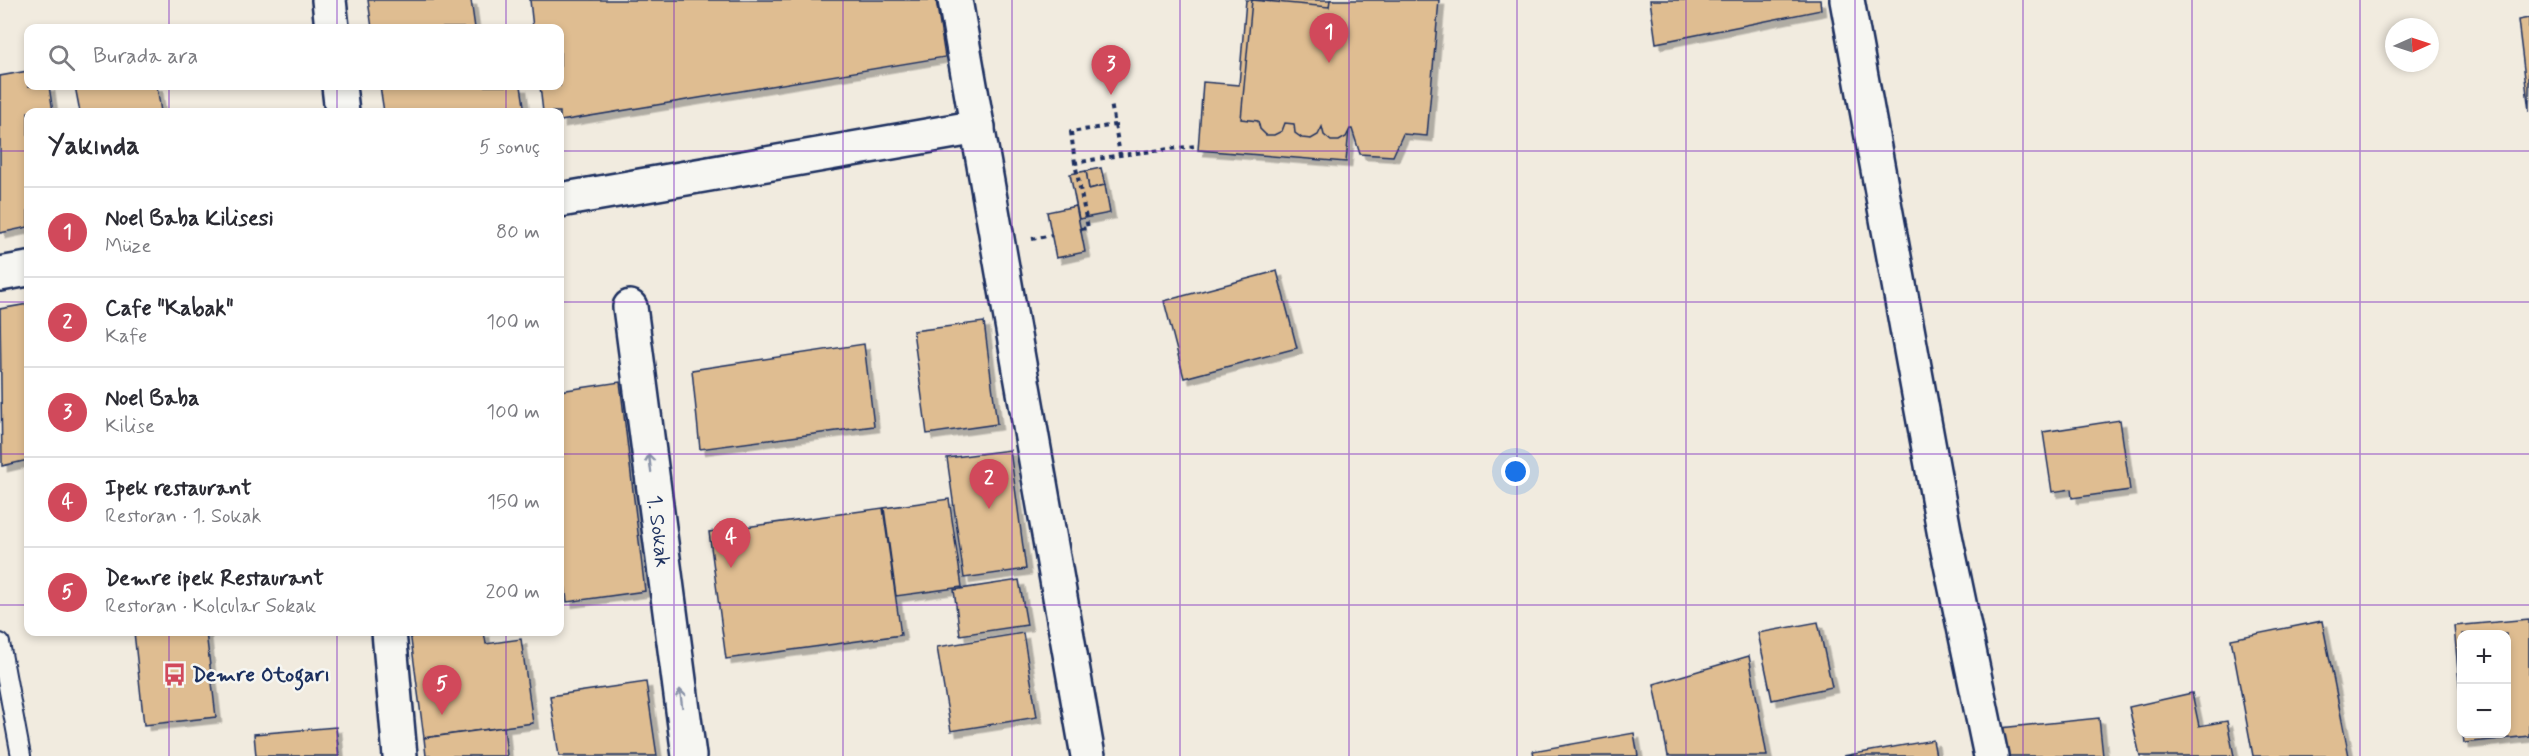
<!DOCTYPE html>
<html lang="tr">
<head>
<meta charset="utf-8">
<style>
  :root { --surface:#fff; --page:#f7f7f7; --text:#2b2b33; --muted:#7c7c81; --line:#e1e1e2; --accent:#d1495b }
  body { margin:0; font-family:Mynerve,sans-serif; background:var(--page); color:var(--text) }
  .controls { position:absolute; right:18px; bottom:18px; display:grid; overflow:hidden; border-radius:12px; box-shadow:0 3px 9px #0003 }
  .controls button { width:54px; height:54px; display:grid; place-items:center; padding:0; border:0; border-bottom:2px solid var(--line); background:var(--surface); color:var(--text); font:30px sans-serif }
  .compass { position:absolute; left:2385px; top:18px; width:54px; height:54px; border-radius:50%; background:var(--surface); box-shadow:0 3px 9px #0003; rotate:87deg }
  .you { position:absolute; left:1516px; top:472px; width:21px; height:21px; margin:-15px; border:4px solid #fff; border-radius:50%; background:#1a73e8; box-shadow:0 0 0 9px #1a73e833 }
  .badge { display:grid; place-items:center; width:39px; height:39px; border-radius:50%; background:var(--accent); color:#fff; font-size:20px; font-weight:700 }
  .pin { position:absolute; translate:-50% -50px; filter:drop-shadow(0 2px 3px #0008) }
  .pin::after { content:''; position:absolute; top:32px; width:21px; height:18px; background:inherit; clip-path:polygon(0 0,100% 0,50% 100%) }
  .list { margin:0; padding:0; list-style:none }
  h2 { display:flex; justify-content:space-between; align-items:center; height:78px; margin:0; padding:0 24px; font-size:26px }
  h2 small { font-size:20px; font-weight:400; color:var(--muted) }
  .list li { display:grid; grid-template-columns:39px 1fr auto; gap:18px; align-items:center; box-sizing:border-box; height:90px; padding:0 24px; border-top:2px solid var(--line) }
  .list b { display:block; font-size:22px; white-space:nowrap }
  .list p { margin:0; font-size:20px; white-space:nowrap; color:var(--muted) }
  .list em { font-size:20px; font-style:normal; color:var(--muted) }
  .icon { flex:none; width:33px; height:33px; fill:none; stroke:currentColor; stroke-width:2; stroke-linecap:round; stroke-linejoin:round }
  .map { position:relative; flex:none; width:2529px; height:756px; overflow:hidden }
  .search { position:absolute; background:var(--surface); box-shadow:0 3px 9px #0003; left:24px; top:24px; width:540px; height:66px; display:flex; align-items:center; gap:15px; box-sizing:border-box; padding:0 21px; border-radius:12px; color:var(--muted); font-size:22px }
  .panel { position:absolute; background:var(--surface); box-shadow:0 3px 9px #0003; left:24px; top:108px; width:540px; height:528px; border-radius:12px }
  .map>svg:first-child { display:block }
  .building { fill:#dfbd91; stroke:#1b2f5e; stroke-width:1.5; filter:url(#shadow) }
  .lines { fill:none; stroke-linecap:round; stroke-linejoin:round }
  .lane-casing { stroke:#1b2f5e; stroke-width:22 }
  .street-casing { stroke:#1b2f5e; stroke-width:38 }
  .secondary-casing { stroke:#1b2f5e; stroke-width:38 }
  .path { stroke:#1b2f5e; stroke-width:4; stroke-dasharray:4.5 4.5; stroke-linecap:butt }
  .lane { stroke:#f6f6f2; stroke-width:18 }
  .street { stroke:#f6f6f2; stroke-width:33 }
  .secondary { stroke:#f6f6f2; stroke-width:33 }
  .oneway { stroke:#8892a8 }
  .grid { fill:none; stroke:#7b2cbf; stroke-width:1.5; stroke-opacity:0.55 }
  .labels { text-anchor:middle; stroke-width:5; stroke-linejoin:round; paint-order:stroke }
  .street-label { font-size:21px; fill:#1b2f5e; stroke:#f6f6f2 }
  .poi-label { font-size:21px; font-weight:bold; fill:#1b2f5e; stroke:#f6f6f2; text-anchor:start }
</style>
</head>
<body>
<div class="map">
<svg width="2529" height="756" viewBox="0 0 2529 756">
  <defs>
    <filter id="shadow"><feDropShadow dx="5.5" dy="5.5" stdDeviation="0" flood-color="#0004"/></filter>
  </defs>
  <rect width="100%" height="100%" fill="#f1ebdf"/>
  <filter id="ink" filterUnits="userSpaceOnUse"><feTurbulence type="fractalNoise" baseFrequency=".0167" numOctaves="2"/><feDisplacementMap in="SourceGraphic" scale="12" xChannelSelector="R" yChannelSelector="G"/><feConvolveMatrix kernelMatrix="1 2 1 2 8 2 1 2 1" color-interpolation-filters="sRGB"/></filter>
  <g filter="url(#ink)">
    <g class="building">
      <polygon points="368,0 471,0 475,28 372,28"/>
      <polygon points="530,0 936,0 945,57 560,121 560,112 543,112 540,86 560,86 560,28 533,28"/>
      <polygon points="1246,0 1334,0 1326,94 1352,96 1346,162 1198,150 1203,82 1239,85"/>
      <polygon points="1252,0 1329,7 1330,0 1439,0 1427,136 1403,134 1393,156 1360,154 1352,129 1350,129 1346,137 1339,141 1331,141 1324,135 1322,127 1318,135 1311,139 1302,138 1295,133 1294,124 1285,123 1282,131 1274,135 1266,135 1260,129 1258,121 1241,119"/>
      <polygon points="1650,0 1820,0 1821,10 1656,43"/>
      <polygon points="2529,18 2529,111 2518,20"/>
      <polygon points="28,71 28,86 49,86 53,112 28,112 28,227 0,233 0,76"/>
      <polygon points="75,86 157,86 161,112 80,112"/>
      <polygon points="380,86 521,86 525,112 384,112"/>
      <polygon points="1101,168 1105,185 1089,189 1086,171"/>
      <polygon points="1086,171 1089,189 1105,185 1110,213 1079,219 1070,174"/>
      <polygon points="1076,206 1085,252 1056,258 1047,212"/>
      <polygon points="1277,271 1297,348 1184,378 1164,301"/>
      <polygon points="28,304 28,460 2,466 0,309"/>
      <polygon points="984,322 997,424 927,434 913,331"/>
      <polygon points="864,344 874,426 700,449 692,370"/>
      <polygon points="620,382 645,591 567,602 560,537 560,391"/>
      <polygon points="2120,420 2130,490 2072,498 2071,489 2052,492 2043,432"/>
      <polygon points="1010,450 1026,569 964,578 947,458"/>
      <polygon points="949,499 962,587 896,596 884,508"/>
      <polygon points="883,508 901,635 726,659 709,532"/>
      <polygon points="1019,580 1027,625 960,635 954,590"/>
      <polygon points="2529,619 2529,736 2464,743 2463,734 2506,734 2506,634 2462,634 2462,716 2454,626"/>
      <polygon points="2322,621 2349,756 2253,756 2231,639"/>
      <polygon points="1818,622 1832,687 1772,700 1758,633"/>
      <polygon points="134,632 206,632 216,717 144,725"/>
      <polygon points="410,632 484,632 486,644 521,639 533,723 424,738"/>
      <polygon points="1023,633 1037,717 951,731 937,647"/>
      <polygon points="1749,656 1767,756 1668,756 1654,684"/>
      <polygon points="646,682 657,756 559,756 550,696"/>
      <polygon points="2192,693 2199,726 2227,721 2234,756 2140,756 2129,707"/>
      <polygon points="2099,718 2103,756 2003,756 2000,728"/>
      <polygon points="336,727 339,756 256,756 254,734"/>
      <polygon points="504,727 507,756 426,756 424,738"/>
      <polygon points="1634,733 1638,756 1534,756 1533,751"/>
      <polygon points="1933,740 1936,756 1843,756"/>
    </g>
    <g class="lines">
      <defs>
        <polyline id="lane" points="0,643 21,756"/>
        <g id="street">
          <polyline points="955,0 1088,756"/>
          <polyline points="1847,0 1945,536 1991,756"/>
          <polyline points="560,200 978,127"/>
          <polyline points="630,307 689,756"/>
        </g>
        <g id="secondary">
          <polyline points="329,0 332,28"/>
          <polyline points="339,86 342,112"/>
          <polyline points="0,274 28,269"/>
          <polyline points="389,632 400,756"/>
        </g>
      </defs>
      <use href="#lane" class="lane-casing"/>
      <use href="#street" class="street-casing"/>
      <use href="#secondary" class="secondary-casing"/>
      <g class="path">
        <polyline points="1115,125 1120,155"/>
        <polyline points="1075,163 1071,132 1115,125 1111,103"/>
        <polyline points="1081,229 1088,228 1075,163 1120,155 1195,146"/>
        <polyline points="1032,239 1052,235"/>
      </g>
      <use href="#lane" class="lane"/>
      <use href="#street" class="street"/>
      <use href="#secondary" class="secondary"/>
    </g>
    <defs><path id="oneway-shaft" d="M-6 0H5M1.5-3L5.5 0L1.5 3" fill="none" stroke-width="1.6" stroke-linecap="round" stroke-linejoin="round" transform="scale(1.5)"/></defs>
    <g class="oneway">
      <use href="#oneway-shaft" transform="translate(650 463) rotate(-97)"/>
      <use href="#oneway-shaft" transform="translate(681 698) rotate(-97)"/>
    </g>
  </g>
  <path class="grid" d="M169,0V28M337,0V28M506,0V28M674,0V756M843,0V756M1012,0V756M1180,0V756M1349,0V756M1517,0V756M1686,0V756M1855,0V756M2023,0V756M2192,0V756M2360,0V756M169,86V112M337,86V112M506,86V112M0,151H28M560,151H2529M0,302H28M560,302H2529M0,454H28M560,454H2529M0,605H28M560,605H2529M169,632V756M337,632V756M506,632V756"/>
  <defs>
    <symbol id="bus-bare" viewBox="-9 -9 18 18"><path d="M-5-6H5V4H4V6H2V4H-2V6H-4V4H-5ZM-3.5-4V0h7V-4ZM-3.5 1.2v1.5H-2V1.2ZM2 1.2v1.5H3.5V1.2Z" fill="#d1495b" stroke="#f6f6f2" stroke-width="2.5" paint-order="stroke"/></symbol>
  </defs>
  <g fill-rule="evenodd">
    <use href="#bus-bare" x="158" y="658" width="33" height="33"/>
  </g>
  <g class="labels">
    <g class="street-label">
      <text transform="translate(659 531) rotate(83)" y="7">1. Sokak</text>
    </g>
    <g class="poi-label">
      <text x="192" y="681">Demre Otogarı</text>
    </g>
  </g>
</svg>
<div class="controls">
<button>+</button>
<button>−</button>
</div>
<svg class="compass" viewBox="-18 -18 36 36"><path d="M0-13l5 13h-10z" fill="#e53935"/><path d="M0 13l5-13h-10z" fill="#7c7c81"/></svg>
<div class="you"></div>
<div class="pin badge" style="left:1329px;top:63px">1</div>
<div class="pin badge" style="left:989px;top:509px">2</div>
<div class="pin badge" style="left:1111px;top:95px">3</div>
<div class="pin badge" style="left:731px;top:568px">4</div>
<div class="pin badge" style="left:442px;top:715px">5</div>
<div class="search"><svg class="icon" aria-label="search" viewBox="0 0 24 24"><circle cx="10" cy="10" r="6"/><path d="M15 15l6 6"/></svg>Burada ara</div>
<section class="panel">
<h2>Yakında<small>5 sonuç</small></h2>
<ul class="list">
<li><span class="badge">1</span><div><b>Noel Baba Kilisesi</b><p>Müze</p></div><em>80 m</em></li>
<li><span class="badge">2</span><div><b>Cafe &quot;Kabak&quot;</b><p>Kafe</p></div><em>100 m</em></li>
<li><span class="badge">3</span><div><b>Noel Baba</b><p>Kilise</p></div><em>100 m</em></li>
<li><span class="badge">4</span><div><b>Ipek restaurant</b><p>Restoran · 1. Sokak</p></div><em>150 m</em></li>
<li><span class="badge">5</span><div><b>Demre ipek Restaurant</b><p>Restoran · Kolcular Sokak</p></div><em>200 m</em></li>
</ul>
</section>
</div>
</body>
</html>
